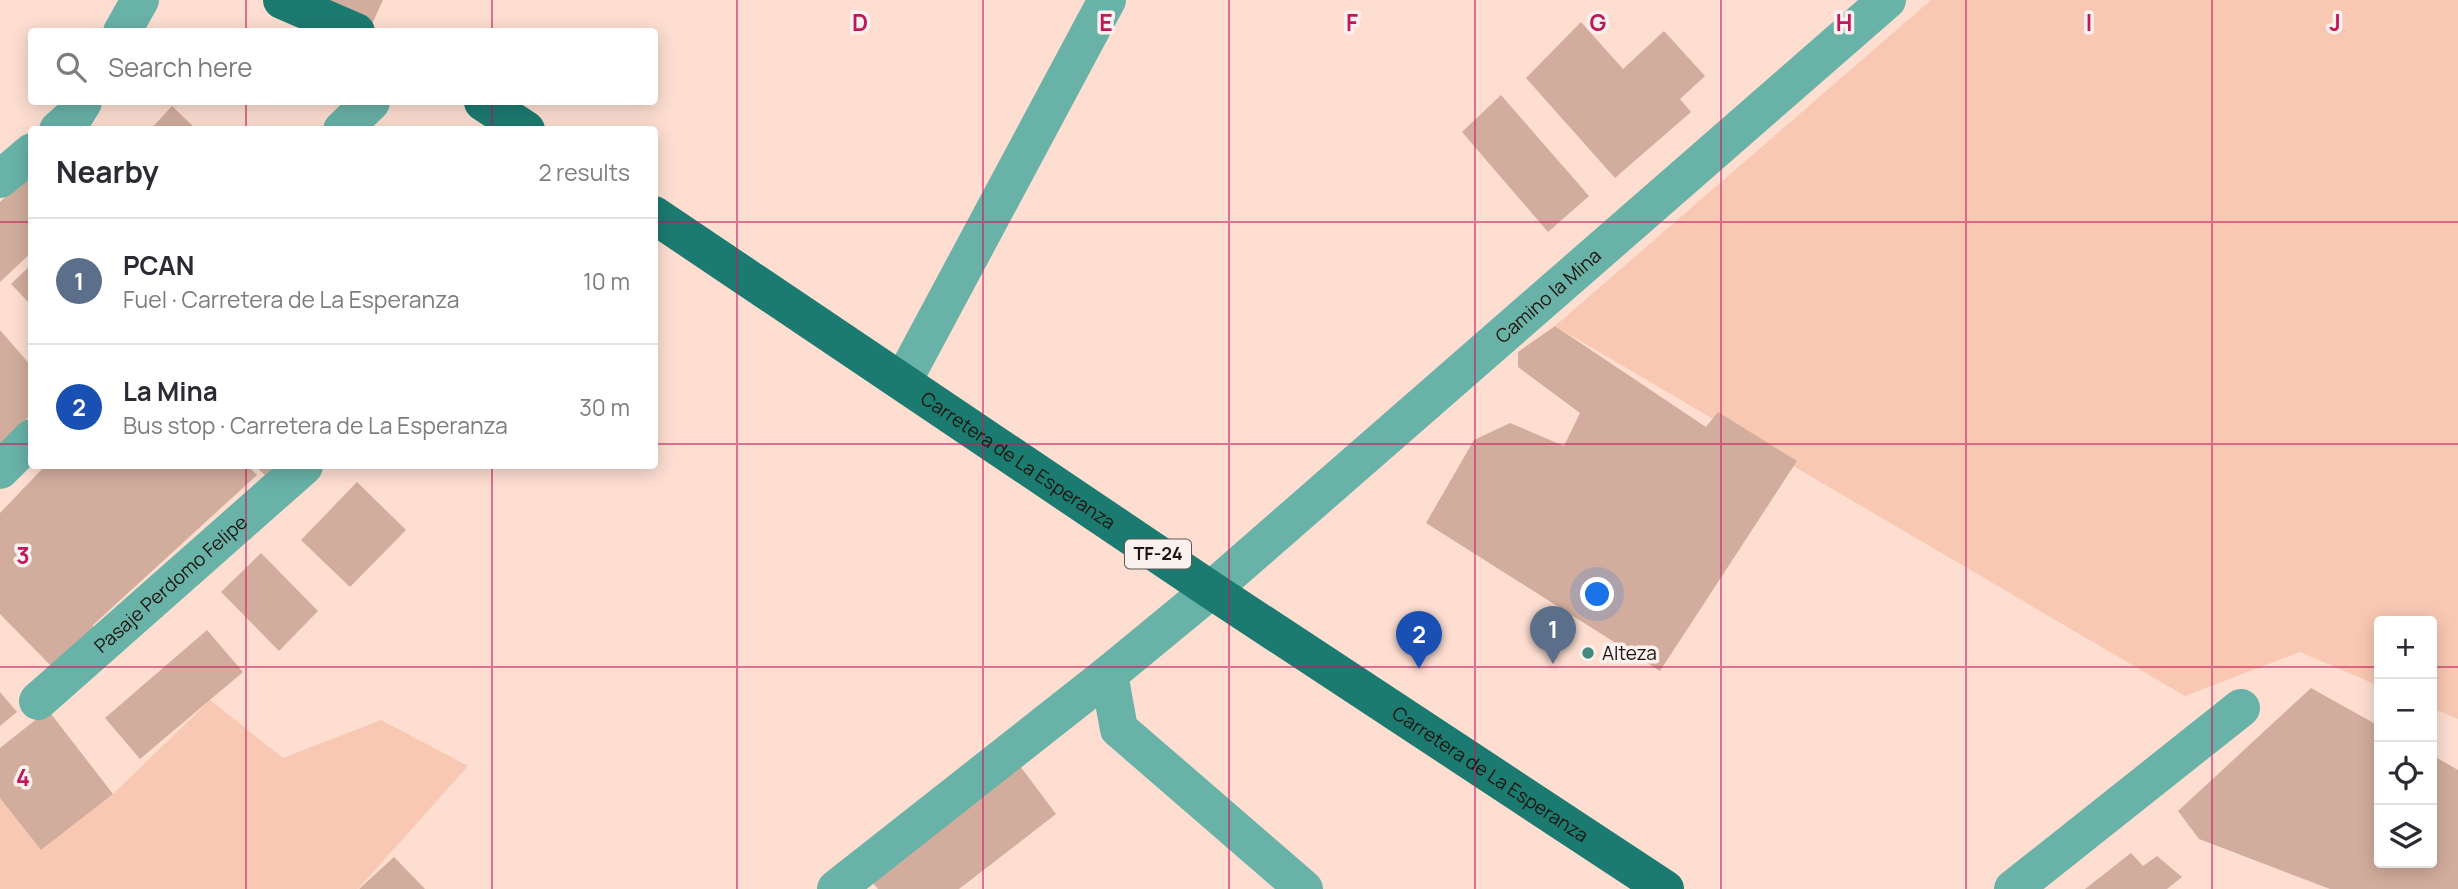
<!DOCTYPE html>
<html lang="en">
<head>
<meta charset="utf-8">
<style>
  :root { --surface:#fff; --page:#f2f2f3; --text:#2b2b33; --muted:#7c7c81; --line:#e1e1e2; --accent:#1a73e8 }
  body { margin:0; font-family:Manrope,sans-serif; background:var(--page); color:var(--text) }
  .controls { position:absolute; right:21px; bottom:21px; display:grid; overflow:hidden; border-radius:7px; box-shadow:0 4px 18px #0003 }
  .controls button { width:63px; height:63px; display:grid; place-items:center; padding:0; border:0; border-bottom:2px solid var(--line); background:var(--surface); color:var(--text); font:35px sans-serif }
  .you { position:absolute; left:1598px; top:595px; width:24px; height:24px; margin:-18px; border:5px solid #fff; border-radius:50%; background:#1a73e8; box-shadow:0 0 0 10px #1a73e833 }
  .badge { display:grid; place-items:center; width:46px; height:46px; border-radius:50%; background:var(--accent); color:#fff; font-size:23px; font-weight:700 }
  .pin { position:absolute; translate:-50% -58px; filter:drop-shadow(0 2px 4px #0008) }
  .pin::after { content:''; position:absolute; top:37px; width:24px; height:21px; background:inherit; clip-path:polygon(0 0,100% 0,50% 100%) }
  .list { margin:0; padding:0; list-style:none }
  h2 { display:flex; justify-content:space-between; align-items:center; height:91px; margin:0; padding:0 28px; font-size:30px }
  h2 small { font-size:23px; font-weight:400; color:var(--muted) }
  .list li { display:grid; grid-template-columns:46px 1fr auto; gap:21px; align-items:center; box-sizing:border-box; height:126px; padding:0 28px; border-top:2px solid var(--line) }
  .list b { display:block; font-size:26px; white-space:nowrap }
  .list p { margin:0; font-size:23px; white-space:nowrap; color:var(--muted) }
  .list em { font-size:23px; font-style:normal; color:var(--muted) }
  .icon { flex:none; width:38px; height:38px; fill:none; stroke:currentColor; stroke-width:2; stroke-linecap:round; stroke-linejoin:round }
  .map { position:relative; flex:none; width:2458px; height:889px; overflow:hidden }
  .search { position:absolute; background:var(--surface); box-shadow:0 4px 18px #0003; left:28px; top:28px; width:630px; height:77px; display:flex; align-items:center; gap:18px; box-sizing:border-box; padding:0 24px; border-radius:7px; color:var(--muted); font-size:26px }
  .panel { position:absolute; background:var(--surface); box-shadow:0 4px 18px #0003; left:28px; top:126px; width:630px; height:343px; border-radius:7px }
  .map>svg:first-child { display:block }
  .green { fill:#f8c8b3 }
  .building { fill:#d2ad9d }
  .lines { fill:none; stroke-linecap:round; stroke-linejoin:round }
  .minor { stroke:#69b2a8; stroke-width:38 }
  .major { stroke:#1c7b70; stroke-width:38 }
  .grid { fill:none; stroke:#c2185b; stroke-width:2; stroke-opacity:0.55 }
  .poi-dot { fill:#448980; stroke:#f9f1ee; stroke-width:2.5 }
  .labels { text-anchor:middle; stroke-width:7; stroke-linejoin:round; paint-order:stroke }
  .shield { fill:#f9f1ee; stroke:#625651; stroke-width:2 }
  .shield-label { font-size:18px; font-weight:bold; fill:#21140e }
  .street-label { font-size:19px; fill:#21140e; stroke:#f9f1ee }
  .poi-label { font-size:19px; fill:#21140e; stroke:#f9f1ee; text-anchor:start }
  .grid-label { font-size:23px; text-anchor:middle; font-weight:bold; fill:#c2185b; stroke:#f9f1ee; stroke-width:7; stroke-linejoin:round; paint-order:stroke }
</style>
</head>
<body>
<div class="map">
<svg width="2458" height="889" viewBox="0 0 2458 889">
  <rect width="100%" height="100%" fill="#fdded1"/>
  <g class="green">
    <polygon points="1931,0 2458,0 2458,719 2432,708 2432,621 2379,621 2379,686 2300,652 2185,696 1555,326"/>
    <polygon points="210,700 283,758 381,720 468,766 358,889 0,889 0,798 41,850 113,794"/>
  </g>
  <g class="building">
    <polygon points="324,0 383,0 372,24"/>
    <polygon points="1581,22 1623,69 1664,31 1705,76 1680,99 1691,112 1615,178 1526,78"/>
    <polygon points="1501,95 1589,196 1548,232 1462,132"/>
    <polygon points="172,106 197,130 150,130"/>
    <polygon points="32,172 32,252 0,282 0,202"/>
    <polygon points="32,264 32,306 11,284"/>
    <polygon points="1555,326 1706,427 1718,412 1797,461 1660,671 1426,523 1474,440 1510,423 1564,446 1580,413 1518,367 1518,352"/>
    <polygon points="0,330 32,367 32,414 0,444"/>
    <polygon points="45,466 248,466 257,475 92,626 98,627 55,670 0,614 0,513"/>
    <polygon points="255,466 275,466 265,475"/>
    <polygon points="357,482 406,530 350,587 301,540"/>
    <polygon points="261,553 318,611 279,651 221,592"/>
    <polygon points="207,630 243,672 140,759 105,718"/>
    <polygon points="2311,688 2379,726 2379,863 2432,863 2432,755 2458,770 2458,889 2330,889 2199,839 2178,811"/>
    <polygon points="0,692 17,712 0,726"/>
    <polygon points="48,710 113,794 41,850 0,798 0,748"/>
    <polygon points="1014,758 1056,814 959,889 878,889 867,876"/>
    <polygon points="2131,853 2143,866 2157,856 2182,877 2167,889 2085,889"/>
    <polygon points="394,857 425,889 359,889"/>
  </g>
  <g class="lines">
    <g class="minor">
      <polyline points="122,32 140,0"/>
      <polyline points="58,130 75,115 83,102"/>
      <polyline points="342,130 371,102"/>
      <polyline points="0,179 32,152"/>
      <polyline points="903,381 1107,0"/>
      <polyline points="0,470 32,438"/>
      <path id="s1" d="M38,701L304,466"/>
      <polyline points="836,889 1109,674"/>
      <path id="s2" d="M1304,889L1119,729L1109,674L1211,590L1887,0"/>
      <polyline points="2013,889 2241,708"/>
    </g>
    <g class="major">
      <polyline points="282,0 356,32"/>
      <polyline points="483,102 526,130"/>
      <path id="s3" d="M654,215L1211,590L1665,889"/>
    </g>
  </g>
  <path class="grid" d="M246,0V32M492,0V32M737,0V889M983,0V889M1229,0V889M1475,0V889M1721,0V889M1966,0V889M2212,0V889M246,102V130M492,102V130M0,222H32M654,222H2458M0,444H32M654,444H2458M246,466V889M492,466V889M0,667H2379M2432,667H2458"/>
  <circle class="poi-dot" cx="1588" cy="653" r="7"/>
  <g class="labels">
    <rect class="shield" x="1125" y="539.5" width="66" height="29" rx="5"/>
    <g class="shield-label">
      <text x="1158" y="560">TF-24</text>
    </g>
    <g class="street-label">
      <text dy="7" stroke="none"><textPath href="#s2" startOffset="880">Camino la Mina</textPath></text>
      <text dy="7" stroke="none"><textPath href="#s3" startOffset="439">Carretera de La Esperanza</textPath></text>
      <text dy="7" stroke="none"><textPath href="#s1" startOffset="177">Pasaje Perdomo Felipe</textPath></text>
      <text dy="7" stroke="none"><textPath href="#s3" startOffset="1006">Carretera de La Esperanza</textPath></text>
    </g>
    <g class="poi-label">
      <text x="1602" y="660">Alteza</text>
    </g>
  </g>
  <g class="grid-label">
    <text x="860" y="31">D</text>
    <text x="1106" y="31">E</text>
    <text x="1352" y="31">F</text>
    <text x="1598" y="31">G</text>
    <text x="1844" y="31">H</text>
    <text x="2089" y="31">I</text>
    <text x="2335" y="31">J</text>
    <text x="23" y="564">3</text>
    <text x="23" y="786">4</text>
  </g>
</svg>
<div class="controls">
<button>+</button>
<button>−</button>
<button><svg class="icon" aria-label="locate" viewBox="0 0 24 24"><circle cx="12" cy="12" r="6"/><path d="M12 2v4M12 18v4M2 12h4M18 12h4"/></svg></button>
<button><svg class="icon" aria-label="layers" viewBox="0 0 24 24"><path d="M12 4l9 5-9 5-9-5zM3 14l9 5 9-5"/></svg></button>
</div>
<div class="you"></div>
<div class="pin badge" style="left:1553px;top:664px;background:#5c6f8a">1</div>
<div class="pin badge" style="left:1419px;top:669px;background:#1a4fb4">2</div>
<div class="search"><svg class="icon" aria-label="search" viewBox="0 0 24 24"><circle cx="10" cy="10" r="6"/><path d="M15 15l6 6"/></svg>Search here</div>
<section class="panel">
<h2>Nearby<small>2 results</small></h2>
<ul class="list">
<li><span class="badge" style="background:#5c6f8a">1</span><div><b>PCAN</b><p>Fuel · Carretera de La Esperanza</p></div><em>10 m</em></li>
<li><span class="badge" style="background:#1a4fb4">2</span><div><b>La Mina</b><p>Bus stop · Carretera de La Esperanza</p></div><em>30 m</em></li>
</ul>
</section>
</div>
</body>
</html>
